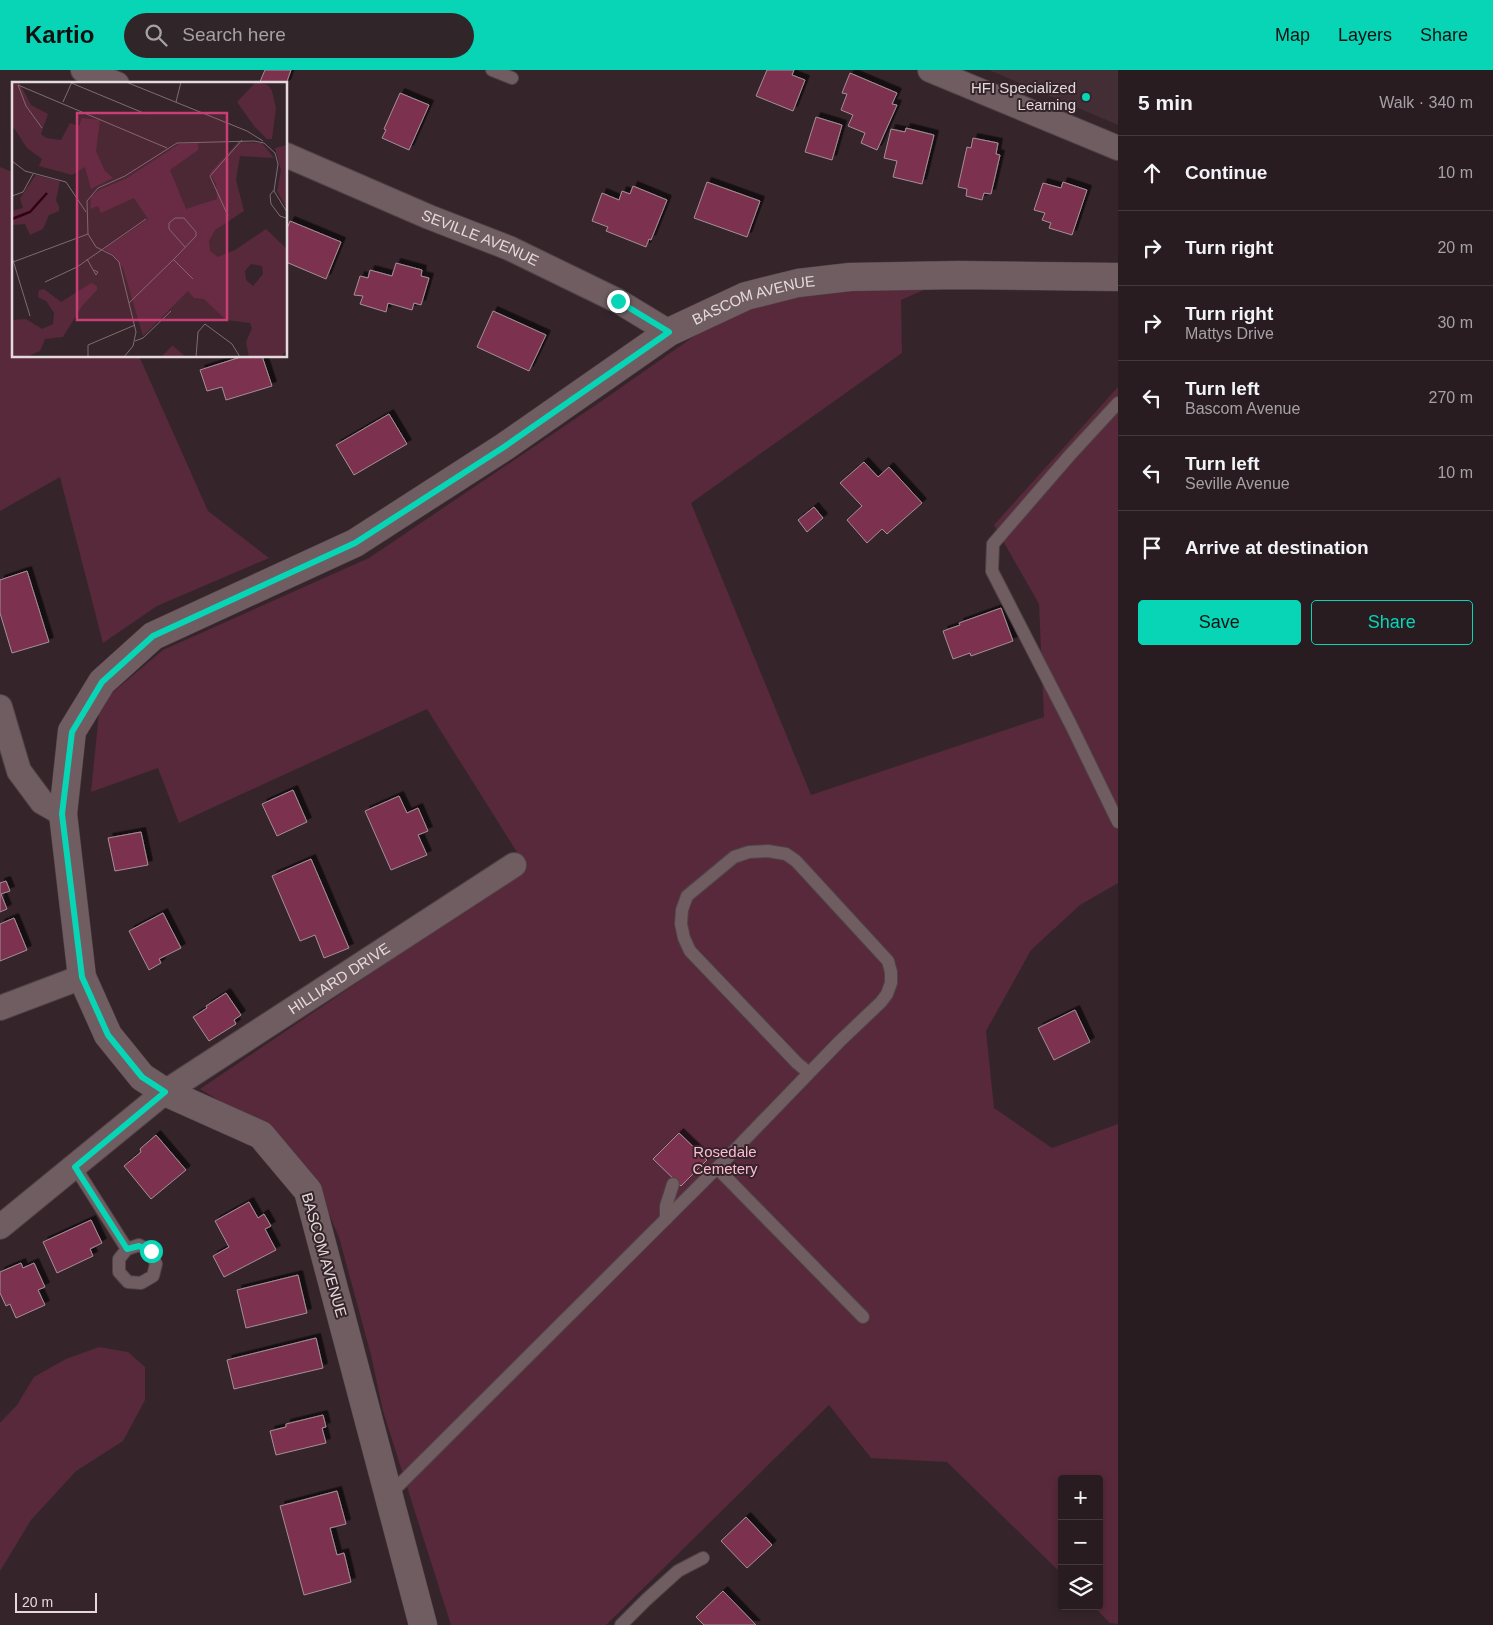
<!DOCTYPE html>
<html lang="en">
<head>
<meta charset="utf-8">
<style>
  :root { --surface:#281c20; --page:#302529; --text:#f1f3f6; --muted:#a5a1a5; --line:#443a3e; --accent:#07d5b5 }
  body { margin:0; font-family:Helvetica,sans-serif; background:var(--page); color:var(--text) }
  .controls { position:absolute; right:15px; bottom:15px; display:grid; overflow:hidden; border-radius:5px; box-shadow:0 2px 8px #0003 }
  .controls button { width:45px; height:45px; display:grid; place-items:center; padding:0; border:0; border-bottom:1px solid var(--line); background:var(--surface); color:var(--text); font:25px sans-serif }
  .scale { position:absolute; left:15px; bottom:12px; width:82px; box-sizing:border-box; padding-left:5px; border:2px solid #e4d9dc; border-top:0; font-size:14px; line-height:18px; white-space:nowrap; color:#e4d9dc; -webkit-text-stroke:4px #35252a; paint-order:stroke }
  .stop { position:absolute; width:15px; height:15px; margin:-11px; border:4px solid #07d5b5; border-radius:50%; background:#fff }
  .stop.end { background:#07d5b5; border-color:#fff; box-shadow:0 1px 5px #0008 }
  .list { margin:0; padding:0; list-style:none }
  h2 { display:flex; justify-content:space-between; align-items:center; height:65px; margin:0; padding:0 20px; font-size:21px }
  h2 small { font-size:16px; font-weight:400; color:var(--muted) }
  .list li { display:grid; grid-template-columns:32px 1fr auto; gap:15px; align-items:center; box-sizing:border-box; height:75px; padding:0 20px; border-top:1px solid var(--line) }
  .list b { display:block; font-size:19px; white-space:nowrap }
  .list p { margin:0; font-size:16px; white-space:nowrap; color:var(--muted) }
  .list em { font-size:16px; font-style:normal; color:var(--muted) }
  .actions { display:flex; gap:10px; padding:15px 20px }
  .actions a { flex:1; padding:11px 0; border:1px solid var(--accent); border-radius:5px; text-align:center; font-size:18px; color:var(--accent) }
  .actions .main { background:var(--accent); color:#111 }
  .icon { flex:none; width:28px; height:28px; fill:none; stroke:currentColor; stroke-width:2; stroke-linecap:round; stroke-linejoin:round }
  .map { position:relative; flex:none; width:1118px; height:1555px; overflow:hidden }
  header { display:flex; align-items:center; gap:30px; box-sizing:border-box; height:70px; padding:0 25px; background:var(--accent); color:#111 }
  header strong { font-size:24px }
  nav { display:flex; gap:28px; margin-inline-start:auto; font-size:18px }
  .search { width:350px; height:45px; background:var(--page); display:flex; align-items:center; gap:12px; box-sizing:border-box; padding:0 18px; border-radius:28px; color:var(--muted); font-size:19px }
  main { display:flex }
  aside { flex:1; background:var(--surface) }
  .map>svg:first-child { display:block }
  .built { fill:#442e35 }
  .green { fill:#57293b }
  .building { fill:#7b3150; stroke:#a49096; filter:url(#shadow) }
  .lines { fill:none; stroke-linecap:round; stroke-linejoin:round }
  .lane-casing { stroke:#504347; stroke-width:14 }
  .street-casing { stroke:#504347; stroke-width:26 }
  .secondary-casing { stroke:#504347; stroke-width:29 }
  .lane { stroke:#6f5d62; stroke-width:12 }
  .street { stroke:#6f5d62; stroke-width:24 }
  .secondary { stroke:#6f5d62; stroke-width:28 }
  .route { stroke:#07d5b5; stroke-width:6 }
  .poi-dot { fill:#07d5b5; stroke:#35252a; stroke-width:2 }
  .labels { text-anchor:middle; stroke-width:4; stroke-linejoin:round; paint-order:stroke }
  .poi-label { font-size:15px; fill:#e4d9dc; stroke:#35252a; text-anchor:end }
  .street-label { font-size:15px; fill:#e4d9dc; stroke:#35252a }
  .park-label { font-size:15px; fill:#ffbbd2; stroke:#35252a }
  .inset-river { fill:none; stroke:#300016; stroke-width:2.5 }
  .inset-road { fill:none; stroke:#7b6d71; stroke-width:1 }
  .view { fill:#c93f75; fill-opacity:0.15; stroke:#c93f75; stroke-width:2.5 }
  .inset-edge { fill:none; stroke:#e4d9dc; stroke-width:2.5 }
</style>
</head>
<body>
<header>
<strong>Kartio</strong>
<div class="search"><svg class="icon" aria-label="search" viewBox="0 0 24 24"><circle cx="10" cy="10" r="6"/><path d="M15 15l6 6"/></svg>Search here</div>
<nav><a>Map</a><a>Layers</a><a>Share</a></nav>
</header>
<main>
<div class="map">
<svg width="1118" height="1555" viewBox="0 0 1118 1555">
  <defs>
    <filter id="shadow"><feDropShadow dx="4.5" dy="-4.5" stdDeviation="0" flood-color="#0009"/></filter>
  </defs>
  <rect width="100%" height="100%" fill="#35252a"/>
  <polygon class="built" points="989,0 1118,0 1118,55"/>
  <g class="green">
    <polygon points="0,97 12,102 14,97 14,286 139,286 208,441 269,488 157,536 103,573 60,407 0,441"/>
    <polygon points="928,218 901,230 902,283 691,433 811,725 1044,647 1039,534 994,455 1118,317 1118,813 1080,835 1031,880 986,961 994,1038 1052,1078 1118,1054 1118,1554 1110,1553 1093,1536 1099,1536 1099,1409 1062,1409 1062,1504 947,1392 871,1388 829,1335 606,1555 451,1555 383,1341 371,1285 339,1167 317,1117 263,1057 200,1019 527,798 427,639 179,753 158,698 91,722 100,633 163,580 369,488 606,328 703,260 761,234 821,222"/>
    <polygon points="99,1277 128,1282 145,1297 145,1330 123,1371 76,1401 31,1450 0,1501 0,1353 17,1335 34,1307 66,1289"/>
  </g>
  <g class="building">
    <polygon points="265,0 291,0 286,14 259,14"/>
    <polygon points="767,0 794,0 792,5 805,10 793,41 756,26"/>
    <polygon points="850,3 897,23 892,34 897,35 877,80 861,73 865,63 848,56 853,45 841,40 847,24 842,23"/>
    <polygon points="400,23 429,35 409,80 382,68 386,60 384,59"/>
    <polygon points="816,47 842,55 832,90 805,82"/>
    <polygon points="906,58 934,65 922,114 893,107 897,91 884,88 891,59 905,62"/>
    <polygon points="973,68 998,73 996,84 1000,85 991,124 984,123 982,130 966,126 967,119 958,117 967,77 971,78"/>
    <polygon points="707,112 760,131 747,167 694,148"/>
    <polygon points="1063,112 1087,120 1072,165 1049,158 1051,153 1042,150 1045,143 1034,140 1043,113 1061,118"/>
    <polygon points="633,116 667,130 651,170 649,169 646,177 606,161 608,157 592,151 602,123 619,130 622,121 630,124"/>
    <polygon points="290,151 341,172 326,209 286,192 286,161"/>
    <polygon points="396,193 422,200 421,206 429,208 421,235 414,233 412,240 388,233 386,242 360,234 363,226 354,225 360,206 368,208 370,200 392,206"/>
    <polygon points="493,241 546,265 529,301 477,277"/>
    <polygon points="244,286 262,286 272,316 226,330 222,317 207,321 200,300"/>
    <polygon points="389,344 407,374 354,405 336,375"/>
    <polygon points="864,392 878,407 889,397 922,433 887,464 882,459 867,473 847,450 862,436 840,413"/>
    <polygon points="814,437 823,448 807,462 798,450"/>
    <polygon points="27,501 49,572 12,583 0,543 0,510"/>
    <polygon points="1001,538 1013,571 971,586 970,583 953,589 943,561 960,555 959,553"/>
    <polygon points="293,720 307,752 277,766 262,734"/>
    <polygon points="399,726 407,743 418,738 428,761 418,765 427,785 391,800 365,741"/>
    <polygon points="141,762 148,795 115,801 108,768"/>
    <polygon points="311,789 349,878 324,888 315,865 300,871 272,806"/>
    <polygon points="6,811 10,821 1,824 7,839 0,842 0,813"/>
    <polygon points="163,843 181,878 159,889 161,893 149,900 129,861"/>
    <polygon points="14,848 27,880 0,891 0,854"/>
    <polygon points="226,923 241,945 234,950 236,954 209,971 193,947 207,938 206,936"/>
    <polygon points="1075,940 1090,972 1054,990 1038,958"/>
    <polygon points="679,1063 707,1090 681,1116 653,1089"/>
    <polygon points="156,1065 186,1100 151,1129 124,1096 141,1082 140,1079"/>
    <polygon points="249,1132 258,1148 264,1144 271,1156 265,1159 276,1180 224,1207 213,1186 229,1177 215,1151"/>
    <polygon points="91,1150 102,1173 90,1179 93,1186 57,1203 43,1172"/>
    <polygon points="21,1193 23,1198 34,1193 45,1217 38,1220 45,1235 16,1248 10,1234 6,1236 0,1223 0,1202"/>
    <polygon points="298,1205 307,1243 246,1258 237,1220"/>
    <polygon points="316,1268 323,1298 234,1319 227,1290"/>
    <polygon points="323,1345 326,1357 322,1358 326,1373 276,1385 270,1361 286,1357 286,1354"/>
    <polygon points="337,1421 346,1454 330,1458 337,1485 344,1483 351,1512 304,1525 280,1436"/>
    <polygon points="746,1447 772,1475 747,1498 721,1471"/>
    <polygon points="723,1521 756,1555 704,1555 696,1547"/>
  </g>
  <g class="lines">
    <defs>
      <g id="lane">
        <polyline points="492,0 512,8"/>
        <polyline points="1118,333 1070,385 993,474 992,501 1071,655 1118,752"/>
        <polyline points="75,1097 127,1179 119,1189 119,1202 128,1212 141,1213 153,1206 156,1194 151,1181 139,1175 127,1179"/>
        <polyline points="717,1098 863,1247"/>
        <polyline points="666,1149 666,1136 673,1114"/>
        <polyline points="388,1426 728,1087 839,972 881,932 887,924 891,913 891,902 888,891 796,791 786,784 768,781 749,782 734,787 687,826 682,840 681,854 684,868 690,881 797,993 809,1003"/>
        <polyline points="621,1555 646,1530 678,1501 703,1488"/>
      </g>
      <g id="street">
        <polyline points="83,0 117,14"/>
        <polyline points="930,0 1118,78"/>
        <path id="s1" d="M286,85L429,147L509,178L618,231L669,262"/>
        <polyline points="0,637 19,701 42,732 63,744"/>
        <polyline points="0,938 82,907"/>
        <path id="s2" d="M0,1157L165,1022L514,795"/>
      </g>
      <g id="secondary">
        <path id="s3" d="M423,1555L308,1121L261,1065L165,1022L142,1007L108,965L82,907L63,744L72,661L102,612L153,566L355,473L504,377L669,262L746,226L798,213L850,207L958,205L1118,207"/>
      </g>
    </defs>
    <use href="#lane" class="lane-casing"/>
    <use href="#street" class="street-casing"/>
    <use href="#secondary" class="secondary-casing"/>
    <use href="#lane" class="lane"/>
    <use href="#street" class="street"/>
    <use href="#secondary" class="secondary"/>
  </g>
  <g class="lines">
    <polyline class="route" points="151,1181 139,1176 127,1179 75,1097 165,1022 142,1007 108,965 82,907 62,744 72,662 102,612 153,566 355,473 504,377 669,262 618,231"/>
  </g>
  <circle class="poi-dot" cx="1086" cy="27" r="5"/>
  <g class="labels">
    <g class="poi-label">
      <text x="1076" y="23">HFI Specialized<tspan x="1076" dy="17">Learning</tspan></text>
    </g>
    <g class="street-label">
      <text dy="5" stroke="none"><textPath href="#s1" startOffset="211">SEVILLE AVENUE</textPath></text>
      <text dy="5" stroke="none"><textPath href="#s3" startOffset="1838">BASCOM AVENUE</textPath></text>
      <text dy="5" stroke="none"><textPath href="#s2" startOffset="421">HILLIARD DRIVE</textPath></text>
      <text transform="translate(324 1185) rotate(74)" y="5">BASCOM AVENUE</text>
    </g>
    <g class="park-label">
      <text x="725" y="1087">Rosedale<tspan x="725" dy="17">Cemetery</tspan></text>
    </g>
  </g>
  <g transform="translate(12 12)">
    <rect width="275" height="275" fill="#35252a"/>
    <path d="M0,0H7L19,23L36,32L29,52L34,56L49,58L58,41L67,44L70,36L88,38L84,69L93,89L101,96L79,107L73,85L60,93L27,84L30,77L15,66L0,43ZM244,0L256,3L260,9L264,26L260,57H255L242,44L225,20ZM226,60L250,61L262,76L228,74L224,98L232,129L203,148L197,159L198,169L206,175L223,168L254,147L275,167V269L268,275H237L234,260L240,246L238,241L214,238L192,217L182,216L176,209L131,254L111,186L100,172L92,167L136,137L122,116L89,131L86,124L78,127L79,115L87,108L115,96L167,62L186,61V68L158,88L174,127L205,117L204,102L198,91ZM239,182L250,184L251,192L241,204L234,198L233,189ZM275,63V127L265,109L269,88L263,66ZM24,93L48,99L44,118L47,125V129L37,133L31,147L18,153L13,142L0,143V129L11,126L8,116ZM79,201L85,204V208L70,224L51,255L33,257L28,269L14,275H0V238L14,237L30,247L41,242L42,231L34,219L26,215L27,208L32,207L49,220ZM161,263V264L174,275H149Z" fill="#57293b" fill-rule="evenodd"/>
    <path class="inset-river" d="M0,137L18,130L35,111"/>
    <path class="inset-road" d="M57,0L134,32M114,0L235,49L251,59M6,3L155,66M6,3L14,24L30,46M51,20L60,0M164,20L169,0M0,79L13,89L54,100L74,130M262,108L258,113L259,122L268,134L274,136M0,114L11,110L21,92M216,134L198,94L230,58M0,175L18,234M75,177L84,193L86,190L82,188M161,177L181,197M1,180L76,152M33,200L65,185L134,137M117,221L163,176L184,154V150L172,136H163L157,141V147L173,165M123,259L131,256L159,229M76,275V263L123,243M112,275L121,264L124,250L107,180L100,173L84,165L76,152L75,119L86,106L113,94L165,61L242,59L252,61L263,71L266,82L262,109L275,130M184,275L186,250L193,242L220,262L228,275"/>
    <path class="view" d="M65,31H215V238H65Z"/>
    <rect width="275" height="275" class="inset-edge"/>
  </g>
</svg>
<div class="controls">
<button>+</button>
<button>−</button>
<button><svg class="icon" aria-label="layers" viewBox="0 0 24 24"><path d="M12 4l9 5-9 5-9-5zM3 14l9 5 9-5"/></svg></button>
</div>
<div class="scale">20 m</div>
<div class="stop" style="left:151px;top:1181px"></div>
<div class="stop end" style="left:618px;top:231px"></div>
</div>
<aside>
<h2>5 min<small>Walk · 340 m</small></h2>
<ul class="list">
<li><svg class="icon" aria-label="ahead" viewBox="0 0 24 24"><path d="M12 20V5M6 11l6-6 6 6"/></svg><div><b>Continue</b></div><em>10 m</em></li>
<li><svg class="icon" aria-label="right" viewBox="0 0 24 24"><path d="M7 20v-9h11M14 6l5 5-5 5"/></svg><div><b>Turn right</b></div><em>20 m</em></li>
<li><svg class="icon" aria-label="right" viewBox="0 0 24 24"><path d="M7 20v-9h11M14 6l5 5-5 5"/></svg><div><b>Turn right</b><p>Mattys Drive</p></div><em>30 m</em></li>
<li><svg class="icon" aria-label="left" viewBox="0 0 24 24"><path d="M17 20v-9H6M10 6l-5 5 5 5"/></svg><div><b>Turn left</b><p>Bascom Avenue</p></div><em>270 m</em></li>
<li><svg class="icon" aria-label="left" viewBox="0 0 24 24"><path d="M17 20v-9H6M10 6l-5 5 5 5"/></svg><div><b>Turn left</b><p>Seville Avenue</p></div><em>10 m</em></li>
<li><svg class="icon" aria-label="arrive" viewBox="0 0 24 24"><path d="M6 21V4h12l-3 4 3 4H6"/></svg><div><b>Arrive at destination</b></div></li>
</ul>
<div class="actions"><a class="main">Save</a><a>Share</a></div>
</aside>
</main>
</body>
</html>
